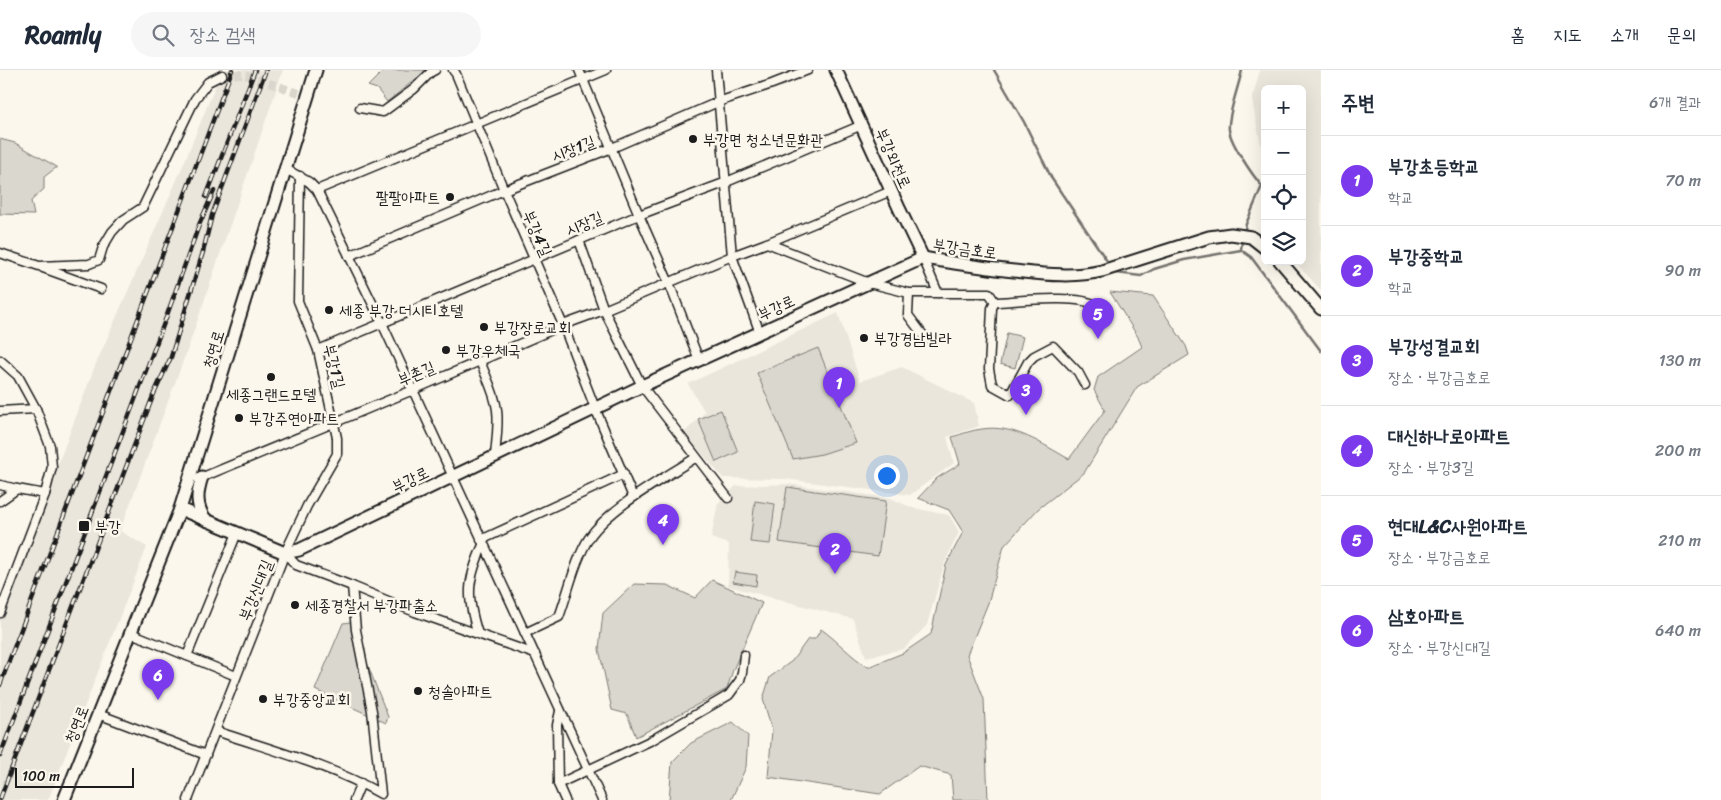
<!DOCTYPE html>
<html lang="ko">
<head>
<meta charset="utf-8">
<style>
  :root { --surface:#fff; --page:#f6f6f7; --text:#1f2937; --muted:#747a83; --line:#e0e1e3; --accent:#7c3aed }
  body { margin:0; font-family:Sriracha,"Poor Story",sans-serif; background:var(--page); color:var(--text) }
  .controls { position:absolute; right:15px; top:15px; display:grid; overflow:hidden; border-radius:8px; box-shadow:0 5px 20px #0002 }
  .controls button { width:45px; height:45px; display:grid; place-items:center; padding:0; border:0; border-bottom:1px solid var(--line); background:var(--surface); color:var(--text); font:25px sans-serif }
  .scale { position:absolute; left:15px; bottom:12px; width:119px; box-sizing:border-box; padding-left:5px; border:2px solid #1c1c1c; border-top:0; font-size:14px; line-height:18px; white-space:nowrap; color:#1c1c1c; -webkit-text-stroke:4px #fbf7ec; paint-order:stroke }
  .you { position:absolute; left:886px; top:405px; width:18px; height:18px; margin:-12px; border:4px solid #fff; border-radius:50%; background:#1a73e8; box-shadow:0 0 0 8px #1a73e833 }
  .badge { display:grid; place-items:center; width:32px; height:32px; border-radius:50%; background:var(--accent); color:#fff; font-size:16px; font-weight:700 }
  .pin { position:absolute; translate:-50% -41px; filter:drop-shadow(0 1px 2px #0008) }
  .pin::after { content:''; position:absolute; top:26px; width:18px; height:15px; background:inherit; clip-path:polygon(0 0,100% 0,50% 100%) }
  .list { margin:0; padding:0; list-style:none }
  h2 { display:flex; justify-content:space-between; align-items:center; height:65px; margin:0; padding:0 20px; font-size:21px }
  h2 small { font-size:16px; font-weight:400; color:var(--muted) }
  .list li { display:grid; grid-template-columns:32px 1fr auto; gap:15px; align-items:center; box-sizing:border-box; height:90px; padding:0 20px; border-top:1px solid var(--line) }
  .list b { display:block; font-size:19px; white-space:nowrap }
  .list p { margin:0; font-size:16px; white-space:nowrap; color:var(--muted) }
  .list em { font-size:16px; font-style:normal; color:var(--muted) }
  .icon { flex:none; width:28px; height:28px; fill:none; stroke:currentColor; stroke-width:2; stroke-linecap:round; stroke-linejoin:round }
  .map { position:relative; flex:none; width:1321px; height:730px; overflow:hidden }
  header { display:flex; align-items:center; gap:30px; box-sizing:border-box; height:70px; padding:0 25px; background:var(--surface); border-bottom:1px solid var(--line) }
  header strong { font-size:24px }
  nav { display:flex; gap:28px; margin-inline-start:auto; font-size:18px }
  .search { width:350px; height:45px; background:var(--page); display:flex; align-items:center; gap:12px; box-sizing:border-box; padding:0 18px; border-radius:28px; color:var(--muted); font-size:19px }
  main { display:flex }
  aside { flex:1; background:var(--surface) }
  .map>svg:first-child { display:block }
  .built { fill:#eae6dc }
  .green { fill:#dad7ce; stroke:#7b7a75 }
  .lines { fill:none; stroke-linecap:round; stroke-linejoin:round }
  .stream { stroke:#74726e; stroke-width:2.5 }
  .street-tunnel { stroke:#dad6cd; stroke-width:8; stroke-dasharray:8 4; stroke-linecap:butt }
  .street-casing { stroke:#1c1c1c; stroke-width:11 }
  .secondary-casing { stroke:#1c1c1c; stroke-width:15 }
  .street { stroke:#fbf7ec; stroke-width:8 }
  .secondary { stroke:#fbf7ec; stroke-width:11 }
  .rail-casing { stroke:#1c1c1c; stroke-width:4.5 }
  .rail { stroke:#fbf7ec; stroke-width:2.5; stroke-dasharray:8; stroke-linecap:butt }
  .poi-dot { fill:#1c1c1c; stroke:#fbf7ec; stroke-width:2 }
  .labels { text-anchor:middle; stroke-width:5; stroke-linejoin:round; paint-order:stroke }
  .poi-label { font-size:16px; fill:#1c1c1c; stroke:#fbf7ec; text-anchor:start }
  .street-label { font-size:16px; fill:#1c1c1c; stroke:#fbf7ec }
</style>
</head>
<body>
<header>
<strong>Roamly</strong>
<div class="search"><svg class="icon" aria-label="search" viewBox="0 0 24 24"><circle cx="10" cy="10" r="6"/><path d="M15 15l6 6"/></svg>장소 검색</div>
<nav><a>홈</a><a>지도</a><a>소개</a><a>문의</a></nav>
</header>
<main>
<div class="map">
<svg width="1321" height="730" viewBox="0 0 1321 730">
  <rect width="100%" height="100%" fill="#fbf7ec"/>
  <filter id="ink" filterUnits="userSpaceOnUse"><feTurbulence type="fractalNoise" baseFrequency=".02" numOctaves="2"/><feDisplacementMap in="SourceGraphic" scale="10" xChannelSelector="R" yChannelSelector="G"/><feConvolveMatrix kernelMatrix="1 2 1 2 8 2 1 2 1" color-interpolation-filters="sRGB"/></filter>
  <g filter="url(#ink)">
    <g class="built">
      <polygon points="222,0 283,0 188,278 120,461 147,477 48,730 0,730 0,548 95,296 179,105"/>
      <polygon points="1260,0 1321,0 1321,220 1294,191 1302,191 1302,19 1265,19 1265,96 1252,30"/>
      <polygon points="838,243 860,311 902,297 974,333 979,356 947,367 954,393 910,425 785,409 723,408 684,363 705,342 688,314"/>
      <polygon points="788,414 890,428 913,438 949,445 959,462 945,492 927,555 904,579 866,587 853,549 728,516 729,474 711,468 718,433 736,416"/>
    </g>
    <g class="green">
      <polygon points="384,0 427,0 387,32 377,19 368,16"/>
      <polygon points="0,69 15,73 57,97 44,107 44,119 31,131 34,145 0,144"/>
      <path d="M1110,222L1153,226L1186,276L1189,285L1137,317L1084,403L1038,439L1004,476L988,533L967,585L984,629L988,730H953L951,705L919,696L880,724L768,707L772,660L763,629L770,607L792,591L808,569H815L821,559C838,571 850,586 868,597L903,583L931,564L946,495L963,462L949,440L918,428L937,408L960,394L952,367C962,364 972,360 982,359C1014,354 1042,374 1069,389L1105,340L1094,320L1098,307L1142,277L1138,267Z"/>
      <polygon points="1007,263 1023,267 1015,298 1000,294"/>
      <polygon points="818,278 856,373 822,384 793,389 757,303"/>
      <polygon points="721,340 738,382 716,392 698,349"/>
      <polygon points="787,417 886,431 878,486 779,472"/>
      <polygon points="755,431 775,434 770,474 750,472"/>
      <polygon points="735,502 757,505 756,516 733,512"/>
      <polygon points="712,510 762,533 733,600 727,619 636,667 627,644 612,640 599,579 603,543 634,514 667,515 695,528"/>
      <polygon points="351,552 388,647 386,653 315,620 343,553"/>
      <polygon points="733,652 748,666 746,697 731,730 669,730 672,692 691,673"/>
    </g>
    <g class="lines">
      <g class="stream">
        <polyline points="994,0 1024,52 1052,109 1109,194"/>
        <path d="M1242,0C1239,16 1227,46 1229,60C1231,74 1253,106 1262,116L1246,154L1244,164"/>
        <polyline points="1241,180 1242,169"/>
        <polyline points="1114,200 1116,203 1141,206 1154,199 1184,190 1241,180 1251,187 1321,281"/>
      </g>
      <polyline class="street-tunnel" points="222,5 242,4 308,26"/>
      <defs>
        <g id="street">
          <polyline points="453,0 456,4 504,120 563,255 595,338 633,427"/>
          <polyline points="579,0 639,145 669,213 699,290"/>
          <polyline points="716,0 732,186 760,263"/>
          <polyline points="360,38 383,42 414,19 431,2 435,0"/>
          <polyline points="284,98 309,112 317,120 382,253 602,730"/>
          <polyline points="317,120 606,0"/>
          <polyline points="579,170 604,240 642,316 728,428"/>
          <polyline points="767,173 869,213 909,223 989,223 995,232"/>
          <polyline points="0,183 39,196 89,194 99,190 103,177 112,162 123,150 143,137 195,29 208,12 222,5"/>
          <polyline points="349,186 504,120 612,78 718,32 772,14 808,0"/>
          <polyline points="923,188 938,223"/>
          <polyline points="43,198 101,219"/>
          <polyline points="909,223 908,245 926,269"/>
          <polyline points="995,232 992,238 989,299 992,315 1010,325 1028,292 1034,286 1053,276 1078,302 1085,315"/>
          <path d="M995,232C1020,231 1077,224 1098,236C1101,238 1104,242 1106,244"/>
          <polyline points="318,280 639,145 724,113 862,55"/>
          <polyline points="0,290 18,306 36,339"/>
          <path d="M480,291C486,307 495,323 497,340C499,355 496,371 495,387"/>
          <polyline points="0,341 36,339 50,376 52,397 45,424 0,543"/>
          <polyline points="198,409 413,320 563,255 604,240 732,186 767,173 891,121"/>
          <polyline points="0,415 17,419"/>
          <polyline points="0,431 17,419 45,424"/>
          <polyline points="481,470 624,404"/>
          <polyline points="352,516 415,542 535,584"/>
          <polyline points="131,563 236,606"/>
          <path d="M525,563L559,547C568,523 575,490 589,468C610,437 663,409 695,388"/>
          <path d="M478,564C466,526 467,511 483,475"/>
          <polyline points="187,586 237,463"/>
          <polyline points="560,641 557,655 558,714 565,730"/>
          <polyline points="98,644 206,685"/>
          <path d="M216,661C271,680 330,695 381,724L372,641L356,560L352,516L296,495L285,483"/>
          <polyline points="558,714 652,670 729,625 740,610 742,603 744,585"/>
          <polyline points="188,730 285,483 307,436 337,384 337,368 318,280 298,231 300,106"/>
          <polyline points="354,730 361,713"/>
        </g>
        <g id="secondary">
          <polyline points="836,0 899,138 923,188"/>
          <path d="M923,188C954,193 984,198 1014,201C1043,204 1073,208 1102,201L1209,167L1231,164L1251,167L1265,178"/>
          <polyline points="1280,191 1321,239"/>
          <path d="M202,407C197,422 195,436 206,450"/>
          <polyline points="180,439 285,483 299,480 642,316 923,188"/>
          <polyline points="64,730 180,439 316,0"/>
        </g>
      </defs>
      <use href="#street" class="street-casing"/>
      <use href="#secondary" class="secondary-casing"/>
      <use href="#street" class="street"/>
      <use href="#secondary" class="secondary"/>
      <defs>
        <g id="rail">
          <polyline points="206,127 255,0"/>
          <polyline points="0,615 232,0"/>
          <polyline points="0,686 167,245 199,155 214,121"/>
          <polyline points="0,729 153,326 171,287 203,182 212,145 266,0"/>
        </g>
      </defs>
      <use href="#rail" class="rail-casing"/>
      <use href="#rail" class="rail"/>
    </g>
  </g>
  <g class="poi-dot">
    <circle cx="693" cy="69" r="5"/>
    <circle cx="450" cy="127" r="5"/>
    <circle cx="329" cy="240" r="5"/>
    <circle cx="484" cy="257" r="5"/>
    <circle cx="864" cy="268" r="5"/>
    <circle cx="446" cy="280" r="5"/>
    <circle cx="271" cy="307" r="5"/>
    <circle cx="239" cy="348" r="5"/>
    <rect x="78" y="450" width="12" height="12" rx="2.5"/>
    <circle cx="295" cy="535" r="5"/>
    <circle cx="418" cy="621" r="5"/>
    <circle cx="263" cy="629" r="5"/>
  </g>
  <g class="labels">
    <g class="poi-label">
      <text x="703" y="75">부강면 청소년문화관</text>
      <text x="440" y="133" text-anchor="end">팔팔아파트</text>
      <text x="339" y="246">세종 부강 더시티호텔</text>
      <text x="494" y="263">부강장로교회</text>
      <text x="874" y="274">부강경남빌라</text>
      <text x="456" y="286">부강우체국</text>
      <text x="271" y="330" text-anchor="middle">세종그랜드모텔</text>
      <text x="249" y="354">부강주연아파트</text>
      <text x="95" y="462">부강</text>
      <text x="305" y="541">세종경찰서 부강파출소</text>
      <text x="428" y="627">청솔아파트</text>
      <text x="273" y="635">부강중앙교회</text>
    </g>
    <g class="street-label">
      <text transform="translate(573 78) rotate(-21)" y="6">시장1길</text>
      <text transform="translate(894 88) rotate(66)" y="6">부강외천로</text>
      <text transform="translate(584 153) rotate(-23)" y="6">시장길</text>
      <text transform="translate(538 163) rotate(66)" y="6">부강4길</text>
      <text transform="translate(965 178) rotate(8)" y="6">부강금호로</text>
      <text transform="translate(776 237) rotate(-25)" y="6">부강로</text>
      <text transform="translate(213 279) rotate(-73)" y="6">청연로</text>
      <text transform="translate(335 296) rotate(76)" y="6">부강1길</text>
      <text transform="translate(416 303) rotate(-23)" y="6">부촌길</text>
      <text transform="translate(410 409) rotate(-26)" y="6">부강로</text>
      <text transform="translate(255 520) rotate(-68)" y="6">부강신대길</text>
      <text transform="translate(76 654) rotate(-68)" y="6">청연로</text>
    </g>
  </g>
</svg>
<div class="controls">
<button>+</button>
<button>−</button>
<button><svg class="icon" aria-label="locate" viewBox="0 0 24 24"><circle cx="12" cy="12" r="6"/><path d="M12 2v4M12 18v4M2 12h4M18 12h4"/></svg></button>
<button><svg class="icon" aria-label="layers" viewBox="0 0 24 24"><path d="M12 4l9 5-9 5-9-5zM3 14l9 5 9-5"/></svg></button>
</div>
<div class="scale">100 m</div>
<div class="you"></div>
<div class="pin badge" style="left:839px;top:338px">1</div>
<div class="pin badge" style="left:835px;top:504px">2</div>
<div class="pin badge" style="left:1026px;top:345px">3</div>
<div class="pin badge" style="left:663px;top:475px">4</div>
<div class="pin badge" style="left:1098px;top:269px">5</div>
<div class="pin badge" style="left:158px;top:630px">6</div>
</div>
<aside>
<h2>주변<small>6개 결과</small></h2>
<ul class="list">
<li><span class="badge">1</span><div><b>부강초등학교</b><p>학교</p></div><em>70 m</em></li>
<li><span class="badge">2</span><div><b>부강중학교</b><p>학교</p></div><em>90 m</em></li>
<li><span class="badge">3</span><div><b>부강성결교회</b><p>장소 · 부강금호로</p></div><em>130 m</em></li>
<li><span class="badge">4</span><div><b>대신하나로아파트</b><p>장소 · 부강3길</p></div><em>200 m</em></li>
<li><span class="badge">5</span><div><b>현대L&amp;C사원아파트</b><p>장소 · 부강금호로</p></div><em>210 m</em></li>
<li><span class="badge">6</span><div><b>삼호아파트</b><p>장소 · 부강신대길</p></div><em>640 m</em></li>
</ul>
</aside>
</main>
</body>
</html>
